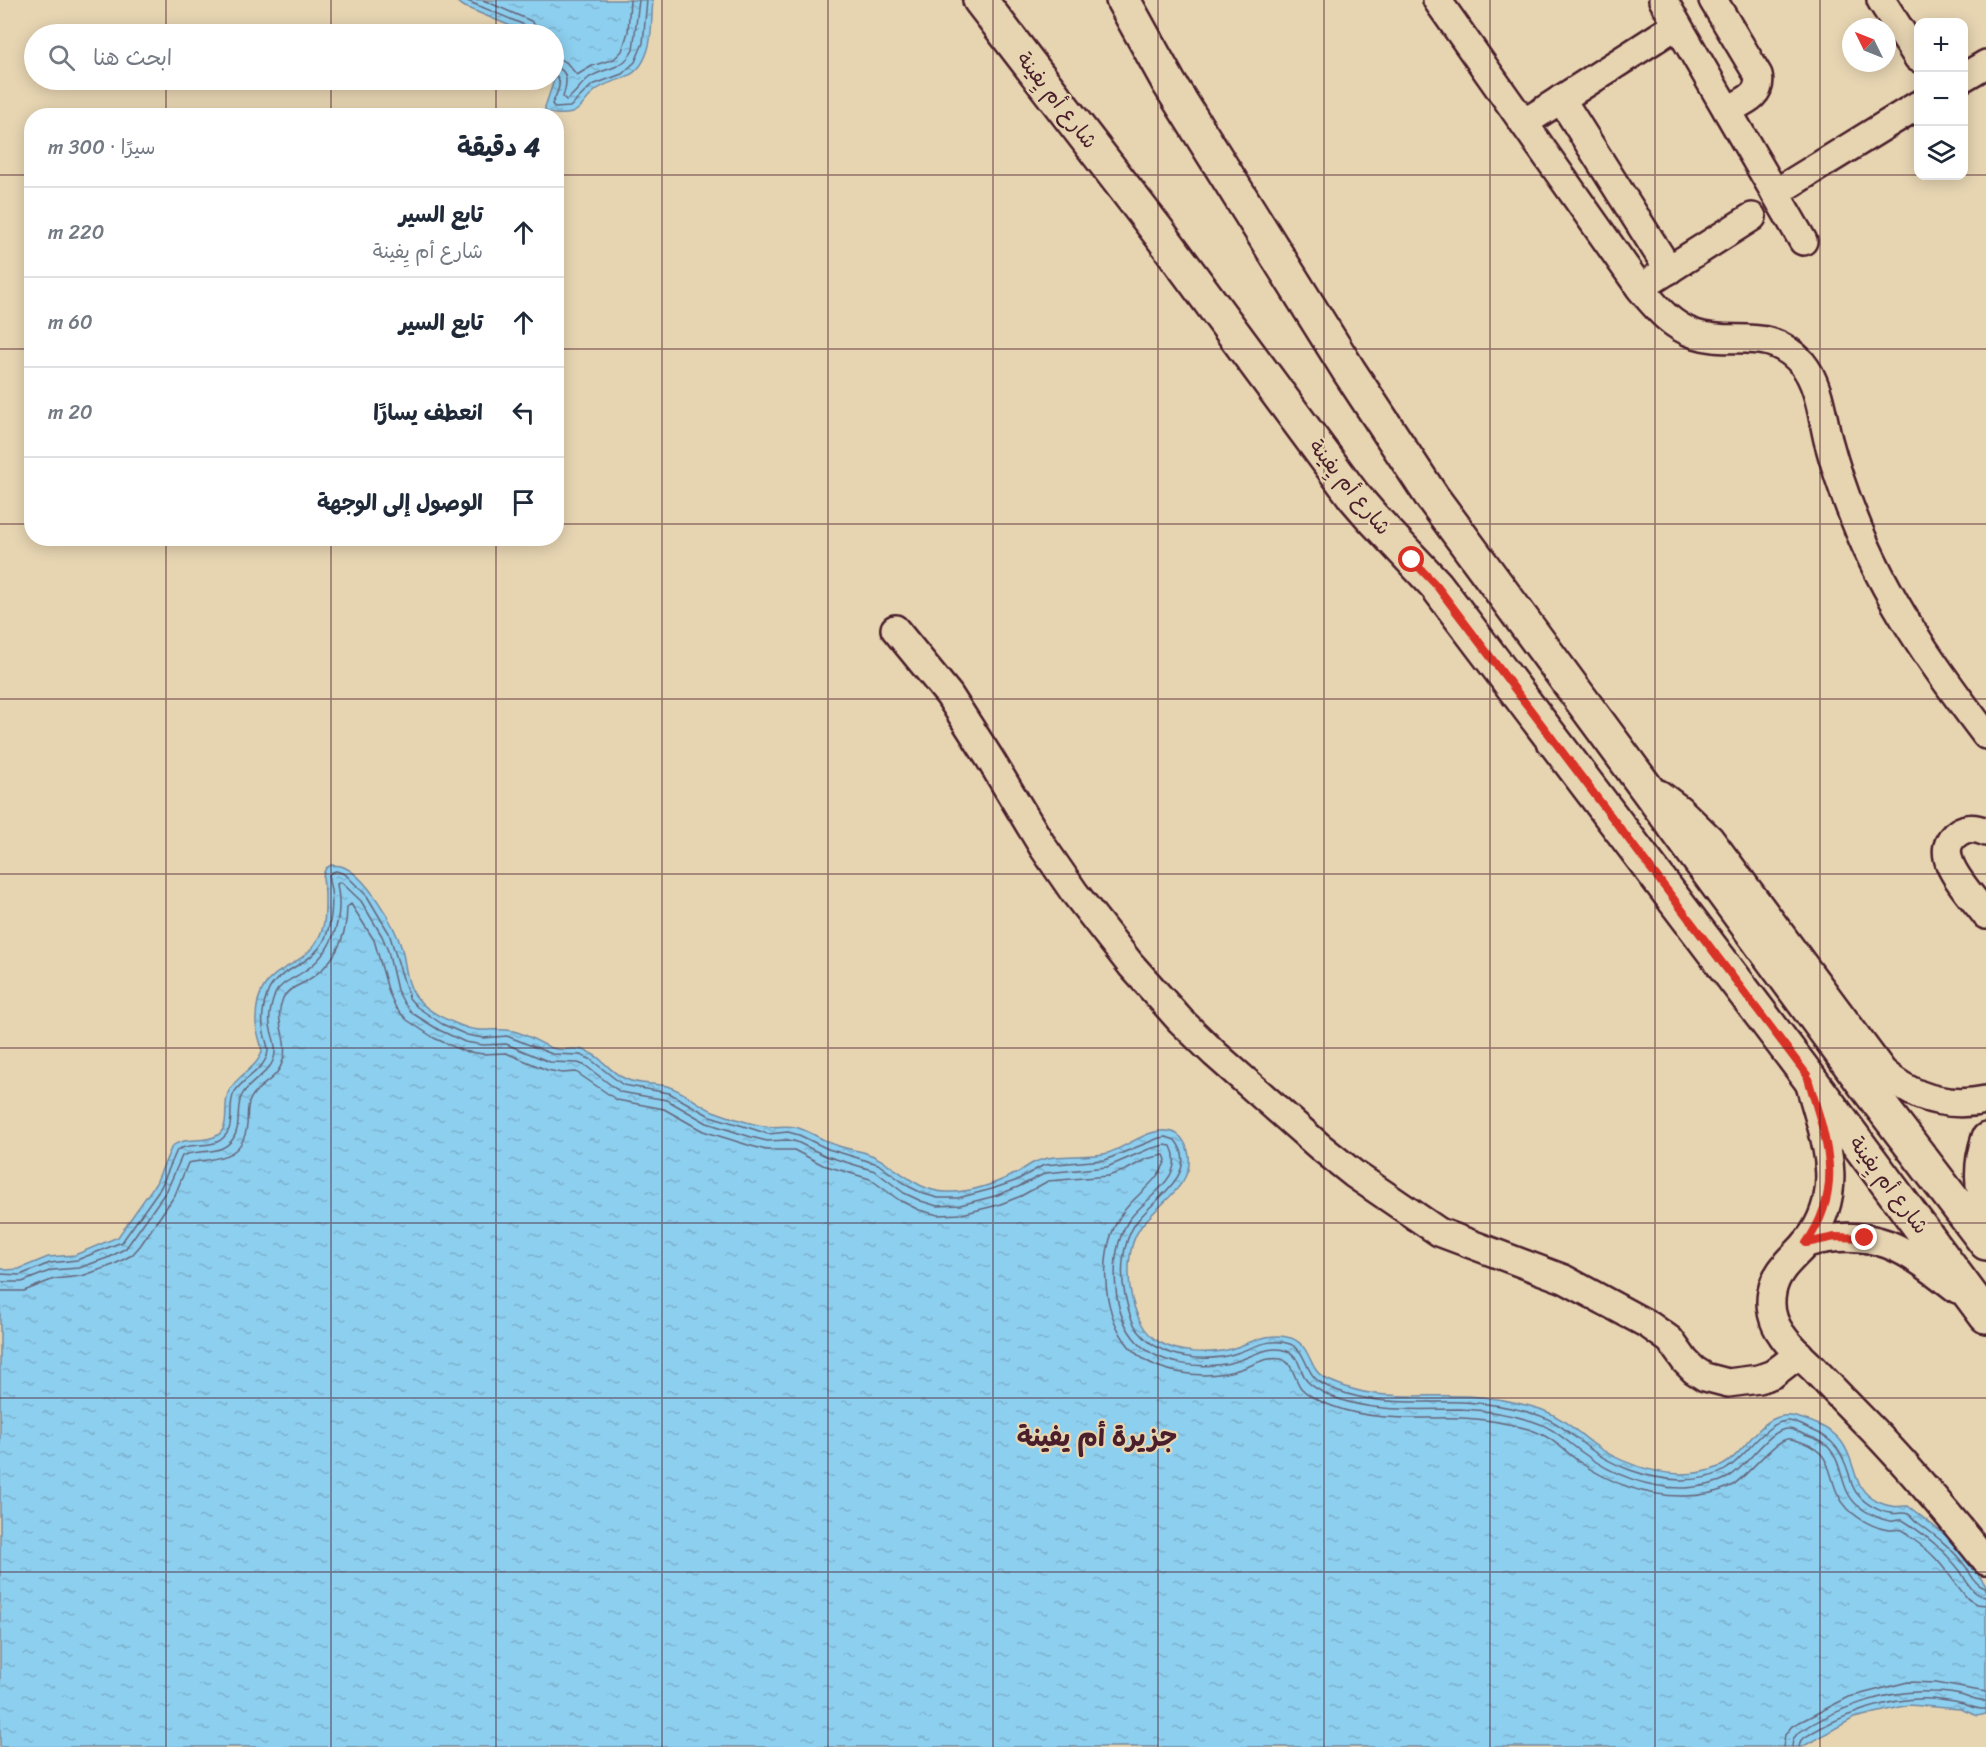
<!DOCTYPE html>
<html lang="ar">
<head>
<meta charset="utf-8">
<style>
  :root { --surface:#fff; --page:#f2f2f3; --text:#1f2937; --muted:#747a83; --line:#e0e1e3 }
  body { margin:0; font-family:Sriracha,"Playpen Sans Arabic",sans-serif; background:var(--page); color:var(--text); direction:rtl }
  .controls { position:absolute; right:18px; top:18px; display:grid; overflow:hidden; border-radius:12px; box-shadow:0 3px 15px #0003 }
  .controls button { width:54px; height:54px; display:grid; place-items:center; padding:0; border:0; border-bottom:2px solid var(--line); background:var(--surface); color:var(--text); font:30px sans-serif }
  .compass { position:absolute; left:1842px; top:18px; width:54px; height:54px; border-radius:50%; background:var(--surface); box-shadow:0 3px 15px #0003; rotate:313deg }
  .stop { position:absolute; width:18px; height:18px; margin:-14px; border:4px solid #d93025; border-radius:50%; background:#fff }
  .stop.end { background:#d93025; border-color:#fff; box-shadow:0 2px 6px #0008 }
  .list { margin:0; padding:0; list-style:none }
  h2 { display:flex; justify-content:space-between; align-items:center; height:78px; margin:0; padding:0 24px; font-size:26px }
  h2 small { font-size:20px; font-weight:400; color:var(--muted) }
  .list li { display:grid; grid-template-columns:39px 1fr auto; gap:18px; align-items:center; box-sizing:border-box; height:90px; padding:0 24px; border-top:2px solid var(--line) }
  .list b { display:block; font-size:22px; white-space:nowrap }
  .list p { margin:0; font-size:20px; white-space:nowrap; color:var(--muted) }
  .list em { font-size:20px; font-style:normal; color:var(--muted) }
  .icon { flex:none; width:33px; height:33px; fill:none; stroke:currentColor; stroke-width:2; stroke-linecap:round; stroke-linejoin:round }
  .map { position:relative; flex:none; width:1986px; height:1747px; overflow:hidden; direction:ltr }
  .search { position:absolute; background:var(--surface); box-shadow:0 3px 15px #0003; left:24px; top:24px; width:540px; height:66px; display:flex; align-items:center; gap:15px; box-sizing:border-box; padding:0 21px; border-radius:33px; color:var(--muted); font-size:22px }
  .panel { position:absolute; background:var(--surface); box-shadow:0 3px 15px #0003; left:24px; top:108px; width:540px; height:438px; border-radius:24px; direction:rtl }
  .map>svg:first-child { display:block }
  .water { fill:url(#water-ripples); stroke:#7289a1; stroke-width:1.5 }
  .lines { fill:none; stroke-linecap:round; stroke-linejoin:round }
  .shore { stroke:#656579; stroke-width:1.5 }
  .minor-casing { stroke:#4a1f2b; stroke-width:32 }
  .major-casing { stroke:#4a1f2b; stroke-width:38 }
  .minor { stroke:#e7d5b2; stroke-width:27 }
  .major { stroke:#e7d5b2; stroke-width:33 }
  .route { stroke:#d93025; stroke-width:8 }
  .grid { fill:none; stroke:#4a1f2b; stroke-width:1.5; stroke-opacity:0.55 }
  .labels { text-anchor:middle; stroke-width:4.5; stroke-linejoin:round; paint-order:stroke }
  .street-label { font-size:21px; fill:#4a1f2b; stroke:#e7d5b2 }
  .district-label { font-size:27px; font-weight:bold; fill:#4a1f2b; stroke:#e7d5b2 }
</style>
</head>
<body>
<div class="map">
<svg width="1986" height="1747" viewBox="0 0 1986 1747">
  <defs>
    <pattern id="water-ripples" width="26" height="14" patternUnits="userSpaceOnUse" patternTransform="scale(1.5)"><rect width="26" height="14" fill="#8dcfef"/><path d="M2 4q2-2 4 0t4 0M15 11q2-2 4 0t4 0" fill="none" stroke="#7bb1cd"/></pattern>
  </defs>
  <rect width="100%" height="100%" fill="#e7d5b2"/>
  <filter id="ink" filterUnits="userSpaceOnUse"><feTurbulence type="fractalNoise" baseFrequency=".0167" numOctaves="2"/><feDisplacementMap in="SourceGraphic" scale="12" xChannelSelector="R" yChannelSelector="G"/><feConvolveMatrix kernelMatrix="1 2 1 2 8 2 1 2 1" color-interpolation-filters="sRGB"/></filter>
  <g filter="url(#ink)">
    <g class="water">
      <path d="M454,0H653C651,18 653,38 646,55C635,84 612,76 595,91C587,97 582,110 572,113C565,115 551,115 545,111V107L555,77L554,34H530L465,7Z"/>
      <path d="M331,865C335,866 338,865 341,866C366,874 395,926 402,949C406,966 406,986 418,999C428,1012 447,1020 462,1026C481,1034 495,1027 513,1031C527,1034 539,1043 552,1048C563,1052 572,1047 583,1050C601,1054 609,1073 626,1079C638,1085 654,1083 667,1086C684,1091 697,1104 713,1111C729,1117 747,1123 763,1126C774,1128 784,1125 795,1127C808,1130 820,1139 833,1144C843,1148 853,1150 863,1152C894,1161 913,1192 947,1192C970,1193 997,1183 1017,1173C1023,1169 1029,1165 1035,1162C1057,1152 1085,1159 1108,1153C1128,1147 1155,1122 1177,1134C1183,1138 1186,1144 1188,1151C1197,1185 1156,1204 1140,1228C1127,1247 1127,1277 1132,1299C1137,1317 1143,1332 1159,1342C1178,1353 1209,1355 1231,1349C1251,1343 1269,1331 1291,1338C1307,1344 1308,1358 1316,1370C1322,1379 1333,1382 1343,1386C1382,1401 1426,1394 1468,1396C1492,1397 1517,1402 1540,1409C1561,1416 1575,1430 1592,1443C1616,1461 1650,1473 1680,1474C1693,1474 1709,1472 1721,1466C1747,1454 1762,1407 1796,1417C1811,1421 1831,1428 1841,1441C1858,1463 1850,1488 1878,1502C1889,1507 1896,1507 1908,1506L1949,1538L1970,1562L1986,1586V1714L1978,1716L1960,1709L1909,1705L1854,1718L1802,1747H0V1268L6,1270L19,1269L48,1257L75,1255L118,1237L156,1183L172,1146C186,1136 204,1144 218,1135C231,1126 222,1103 229,1091C237,1075 256,1069 262,1052C261,1042 257,1034 256,1024C254,960 302,976 320,935C326,923 325,908 325,894C325,884 320,877 326,868Z"/>
    </g>
    <g class="lines">
      <g class="shore">
        <polyline points="465,0 527,26 530,34"/>
        <polyline points="483,0 531,21 536,26 538,34"/>
        <polyline points="554,57 566,62 577,75 592,66 614,59 622,51 628,32 630,0"/>
        <path d="M554,66C570,71 567,83 563,97L566,100C575,95 581,83 590,77C608,66 622,71 633,50L639,0"/>
        <path d="M554,74C565,80 556,95 552,104L555,108L570,107L592,85L622,74L635,62L643,43L647,0"/>
        <path d="M0,1274L20,1275L50,1263L77,1260L122,1242L161,1187L177,1150C191,1141 212,1150 224,1137C236,1125 227,1107 234,1093C243,1077 266,1070 268,1051C268,1044 265,1039 264,1033C261,1020 263,1004 268,992C278,967 315,966 326,936C331,923 333,904 331,890C330,883 327,880 330,873L336,871L345,874L367,896L389,933L409,998L417,1007L442,1024L467,1035L483,1038L507,1036L552,1054L580,1055L590,1059L623,1085L669,1093L710,1116L753,1129L768,1134L788,1132L799,1135L828,1149L878,1164L908,1186L924,1194L938,1198H958L992,1189L1015,1181L1044,1165L1105,1160L1159,1138L1166,1137L1175,1140C1202,1174 1151,1200 1135,1224C1122,1244 1120,1273 1125,1295C1128,1308 1131,1324 1141,1334C1162,1359 1208,1363 1237,1353C1255,1347 1271,1337 1290,1344C1305,1350 1305,1368 1315,1378C1320,1384 1328,1387 1336,1390C1376,1406 1420,1401 1462,1402C1486,1403 1512,1407 1535,1414C1555,1420 1569,1432 1586,1446C1613,1467 1648,1479 1681,1480C1696,1480 1716,1477 1728,1468C1746,1457 1767,1419 1789,1421C1797,1422 1805,1427 1812,1430C1834,1439 1842,1452 1849,1474C1851,1482 1853,1490 1859,1496C1866,1504 1880,1512 1890,1513C1897,1515 1902,1511 1908,1514C1912,1516 1914,1520 1917,1522C1936,1536 1952,1548 1966,1567C1972,1576 1976,1586 1986,1588"/>
        <path d="M0,1282H22L52,1270L79,1268L110,1257L126,1248L167,1190L182,1156C199,1148 220,1157 233,1139C242,1125 235,1108 242,1095C251,1079 273,1073 275,1053C276,1044 273,1038 271,1030C268,1020 271,1005 275,994C280,983 293,979 303,972C333,953 344,919 337,884L341,882L361,901L382,936L388,951L397,990L404,1003L412,1013L439,1030L465,1042L483,1045L506,1044L550,1062L578,1063L586,1066L620,1092L667,1100L707,1123L751,1137L767,1141L788,1140L797,1142L826,1156L875,1171L904,1193L921,1201L937,1206L960,1205L995,1196L1018,1187L1046,1173L1107,1167L1149,1149L1165,1145L1171,1146C1187,1178 1144,1198 1129,1220C1109,1250 1111,1308 1133,1337C1155,1366 1202,1370 1234,1362C1252,1357 1269,1344 1287,1351C1300,1356 1300,1372 1307,1381C1314,1389 1324,1393 1333,1397C1373,1413 1418,1409 1460,1409C1484,1410 1509,1414 1532,1421C1553,1427 1566,1441 1583,1453C1612,1475 1650,1489 1686,1488C1699,1487 1716,1484 1727,1478C1746,1469 1769,1428 1788,1429C1794,1429 1800,1433 1805,1435C1813,1438 1821,1440 1827,1446C1844,1462 1839,1489 1857,1505C1865,1512 1879,1519 1890,1521C1894,1522 1898,1519 1902,1520C1906,1521 1932,1541 1936,1545C1945,1553 1954,1563 1961,1572C1965,1579 1969,1587 1975,1592C1979,1596 1981,1595 1986,1596"/>
        <path d="M0,1291H24L54,1279L82,1276L113,1265L132,1255L140,1246L175,1195L188,1163C214,1158 243,1161 247,1125C248,1116 246,1106 251,1098C261,1081 279,1081 284,1056C288,1036 273,1022 283,998C287,990 297,986 305,982C334,965 347,939 347,907L351,904L374,940L389,993L396,1008L407,1020L434,1038L463,1051L483,1054L506,1053L547,1070L562,1073L576,1072L617,1100L664,1109L703,1131L748,1145L766,1150H794L823,1165L870,1179L899,1200L919,1210L938,1215L962,1214L998,1205L1021,1196L1048,1181L1108,1176L1126,1170L1146,1159L1164,1155L1166,1160C1157,1184 1135,1194 1121,1215C1098,1250 1102,1308 1125,1341C1148,1375 1205,1381 1241,1369C1254,1365 1267,1356 1281,1359C1293,1362 1294,1379 1301,1388C1309,1397 1321,1402 1332,1406C1374,1422 1419,1417 1463,1418C1484,1419 1507,1423 1528,1429C1549,1435 1562,1448 1578,1461C1609,1483 1647,1497 1685,1496C1700,1496 1718,1492 1731,1486C1747,1478 1777,1435 1791,1439C1843,1451 1821,1480 1848,1509C1858,1519 1876,1529 1890,1530C1894,1530 1899,1529 1902,1530C1906,1532 1908,1536 1911,1538C1940,1557 1947,1574 1968,1599L1976,1604L1986,1605"/>
        <polyline points="1783,1747 1785,1735 1792,1726 1849,1697 1908,1682 1936,1683 1986,1692"/>
        <path d="M1792,1747L1793,1739L1798,1733C1834,1709 1887,1689 1932,1692C1942,1692 1954,1693 1964,1696C1972,1699 1977,1702 1986,1701"/>
        <path d="M1799,1747L1801,1740C1833,1717 1892,1696 1932,1699C1941,1700 1951,1701 1959,1703C1969,1705 1976,1710 1986,1709"/>
      </g>
      <defs>
        <g id="minor">
          <path d="M1437,0L1640,288C1656,307 1671,326 1695,334C1734,347 1768,325 1802,363C1819,383 1822,415 1828,440C1835,466 1844,493 1854,518C1885,598 1934,667 1986,735"/>
          <polyline points="1663,0 1803,241"/>
          <path d="M1713,0L1758,75C1763,96 1742,102 1727,110"/>
          <polyline points="1881,0 1918,58"/>
          <polyline points="1964,77 1986,64"/>
          <polyline points="1561,99 1669,270"/>
          <polyline points="1524,123 1677,25"/>
          <polyline points="1775,193 1918,105"/>
          <polyline points="1654,279 1752,217"/>
          <polyline points="895,629 949,695 990,759 1043,847 1074,892 1131,965 1180,1020 1215,1054 1319,1146 1354,1174 1439,1232 1564,1279 1649,1325 1670,1340 1685,1361 1694,1370 1705,1377 1728,1383 1759,1379 1773,1374 1799,1354"/>
          <path d="M1659,794L1679,809L1710,839L1883,1072C1913,1098 1947,1108 1986,1100"/>
          <path d="M1986,832C1977,828 1967,827 1959,832C1926,853 1972,895 1986,915"/>
          <path d="M1810,1085C1825,1140 1847,1190 1808,1241C1794,1258 1776,1269 1772,1292C1769,1307 1773,1323 1782,1335C1790,1347 1802,1358 1813,1368C1833,1389 1853,1410 1873,1430C1913,1472 1950,1516 1986,1561"/>
          <path d="M1986,1137C1978,1161 1977,1186 1986,1209"/>
          <path d="M1806,1243C1874,1225 1906,1249 1957,1289"/>
        </g>
        <g id="major">
          <polyline points="980,0 1160,234 1353,495 1372,517 1436,585 1807,1075 1986,1316"/>
          <polyline points="1123,0 1169,83 1349,371 1432,497 1862,1081 1986,1243"/>
        </g>
      </defs>
      <use href="#minor" class="minor-casing"/>
      <use href="#major" class="major-casing"/>
      <use href="#minor" class="minor"/>
      <use href="#major" class="major"/>
    </g>
  </g>
  <g class="lines" filter="url(#ink)">
    <path class="route" d="M1412,560L1436,585L1807,1075C1825,1137 1847,1186 1806,1243L1835,1237L1865,1238"/>
  </g>
  <path class="grid" d="M166,0V34M331,0V34M496,0V34M662,0V1747M828,0V1747M993,0V1747M1158,0V1747M1324,0V1747M1490,0V1747M1655,0V1747M1820,0V1747M166,80V116M331,80V116M496,80V116M0,175H32M556,175H1918M1964,175H1986M0,349H32M556,349H1986M0,524H32M556,524H1986M166,538V1747M331,538V1747M496,538V1747M0,699H1986M0,874H1986M0,1048H1986M0,1223H1986M0,1398H1986M0,1572H1986"/>
  <g class="labels">
    <g class="street-label">
      <text transform="translate(1057 100) rotate(52)" y="7">شارع أم يِفينة</text>
      <text transform="translate(1350 487) rotate(51)" y="7">شارع أم يِفينة</text>
      <text transform="translate(1889 1185) rotate(53)" y="7">شارع أم يِفينة</text>
    </g>
    <g class="district-label">
      <text x="1097" y="1446">جزيرة أم يفينة</text>
    </g>
  </g>
</svg>
<div class="controls">
<button>+</button>
<button>−</button>
<button><svg class="icon" aria-label="layers" viewBox="0 0 24 24"><path d="M12 4l9 5-9 5-9-5zM3 14l9 5 9-5"/></svg></button>
</div>
<svg class="compass" viewBox="-18 -18 36 36"><path d="M0-13l5 13h-10z" fill="#e53935"/><path d="M0 13l5-13h-10z" fill="#747a83"/></svg>
<div class="stop" style="left:1412px;top:560px"></div>
<div class="stop end" style="left:1865px;top:1238px"></div>
<div class="search"><svg class="icon" aria-label="search" viewBox="0 0 24 24"><circle cx="10" cy="10" r="6"/><path d="M15 15l6 6"/></svg>ابحث هنا</div>
<section class="panel">
<h2>4 دقيقة<small>سيرًا · 300 m</small></h2>
<ul class="list">
<li><svg class="icon" aria-label="ahead" viewBox="0 0 24 24"><path d="M12 20V5M6 11l6-6 6 6"/></svg><div><b>تابع السير</b><p>شارع أم يِفينة</p></div><em>220 m</em></li>
<li><svg class="icon" aria-label="ahead" viewBox="0 0 24 24"><path d="M12 20V5M6 11l6-6 6 6"/></svg><div><b>تابع السير</b></div><em>60 m</em></li>
<li><svg class="icon" aria-label="left" viewBox="0 0 24 24"><path d="M17 20v-9H6M10 6l-5 5 5 5"/></svg><div><b>انعطف يسارًا</b></div><em>20 m</em></li>
<li><svg class="icon" aria-label="arrive" viewBox="0 0 24 24"><path d="M6 21V4h12l-3 4 3 4H6"/></svg><div><b>الوصول إلى الوجهة</b></div></li>
</ul>
</section>
</div>
</body>
</html>
